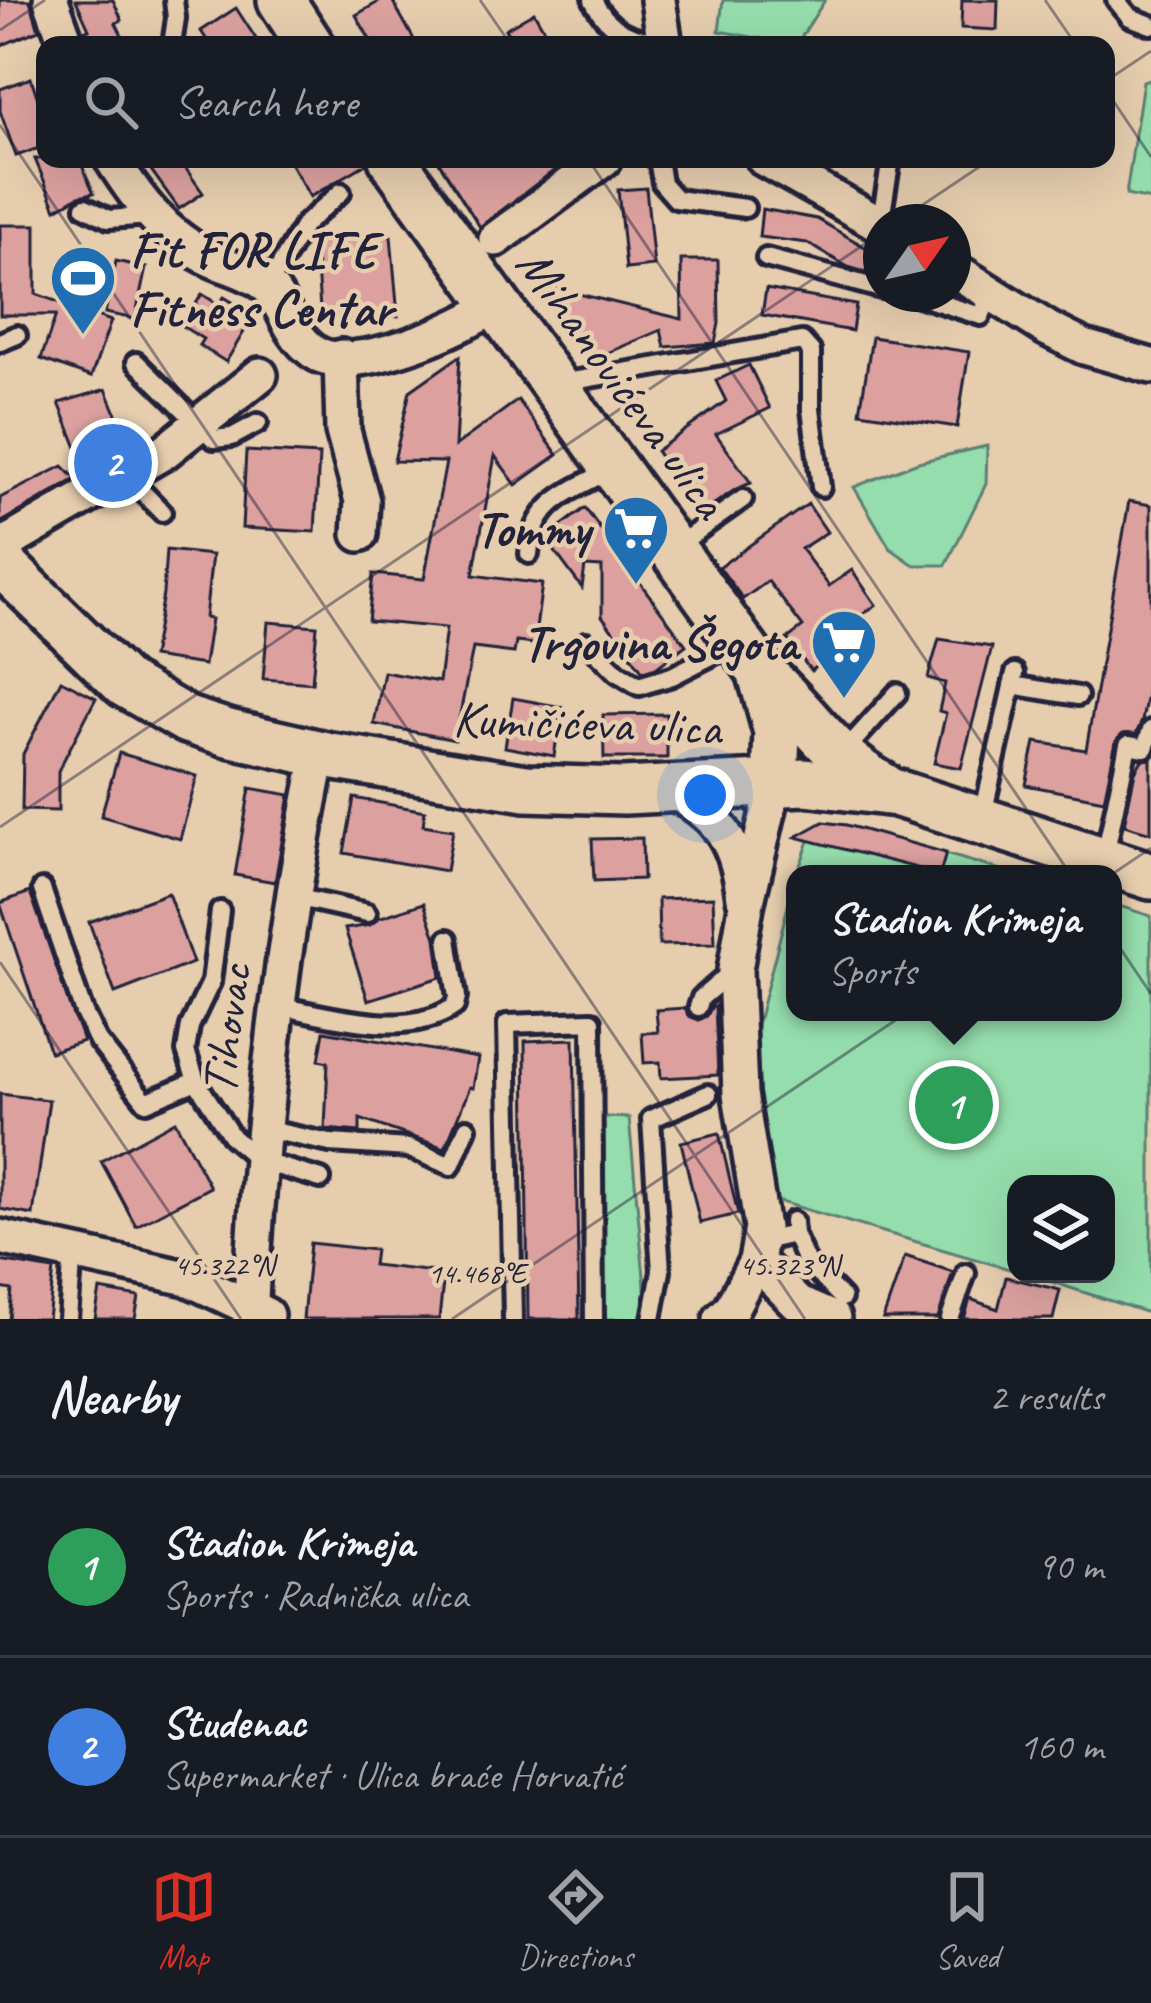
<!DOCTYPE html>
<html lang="en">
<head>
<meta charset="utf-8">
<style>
  :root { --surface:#171b24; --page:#20242c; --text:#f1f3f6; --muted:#9ea1a6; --line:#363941; --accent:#d93025 }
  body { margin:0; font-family:Caveat,sans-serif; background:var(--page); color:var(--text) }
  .controls { position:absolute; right:36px; bottom:36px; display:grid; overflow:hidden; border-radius:24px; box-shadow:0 12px 48px #0002 }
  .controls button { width:108px; height:108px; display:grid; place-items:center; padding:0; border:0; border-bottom:3px solid var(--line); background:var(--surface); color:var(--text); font:60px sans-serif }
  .compass { position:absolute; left:863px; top:204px; width:108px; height:108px; border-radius:50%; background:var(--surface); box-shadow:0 12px 48px #0002; rotate:56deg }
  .you { position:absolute; left:705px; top:795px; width:42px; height:42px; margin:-30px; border:9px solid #fff; border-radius:50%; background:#1a73e8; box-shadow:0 0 0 18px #1a73e833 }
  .badge { display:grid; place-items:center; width:78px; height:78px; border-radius:50%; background:var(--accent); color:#fff; font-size:39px; font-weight:700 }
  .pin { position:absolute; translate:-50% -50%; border:6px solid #fff; box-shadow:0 3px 12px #0006 }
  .popup { position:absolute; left:786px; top:865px; width:336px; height:156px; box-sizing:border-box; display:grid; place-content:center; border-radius:24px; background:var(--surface); filter:drop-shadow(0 3px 9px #0005); font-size:39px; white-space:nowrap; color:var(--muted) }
  .popup b { font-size:45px; color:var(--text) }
  .popup::after { content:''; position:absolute; left:50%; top:100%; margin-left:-24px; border:24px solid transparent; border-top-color:var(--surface) }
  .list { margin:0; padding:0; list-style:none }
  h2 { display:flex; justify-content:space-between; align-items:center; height:156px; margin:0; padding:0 48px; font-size:51px }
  h2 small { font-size:39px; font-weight:400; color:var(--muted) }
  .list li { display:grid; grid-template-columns:78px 1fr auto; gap:36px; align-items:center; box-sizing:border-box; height:180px; padding:0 48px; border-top:3px solid var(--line) }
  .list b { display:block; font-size:45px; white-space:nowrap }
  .list p { margin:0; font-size:39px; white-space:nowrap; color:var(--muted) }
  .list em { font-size:39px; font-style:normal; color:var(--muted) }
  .icon { flex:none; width:66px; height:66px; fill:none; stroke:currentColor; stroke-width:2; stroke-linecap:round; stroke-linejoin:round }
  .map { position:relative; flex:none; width:1151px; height:1319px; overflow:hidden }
  .search { position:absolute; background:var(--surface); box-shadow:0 12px 48px #0002; left:36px; right:36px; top:36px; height:132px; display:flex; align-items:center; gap:30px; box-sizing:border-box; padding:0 42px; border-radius:24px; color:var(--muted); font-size:45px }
  .sheet { height:516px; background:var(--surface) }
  nav { display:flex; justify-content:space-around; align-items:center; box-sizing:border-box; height:168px; border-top:3px solid var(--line); background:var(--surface); font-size:33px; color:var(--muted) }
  nav a { display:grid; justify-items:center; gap:6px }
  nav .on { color:var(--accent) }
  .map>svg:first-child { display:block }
  .green { fill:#95ddac; stroke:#5c8074; stroke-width:3 }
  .building { fill:#dca19f; stroke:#22223b; stroke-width:3 }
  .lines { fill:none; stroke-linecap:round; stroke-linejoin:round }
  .lane-casing { stroke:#22223b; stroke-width:26 }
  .street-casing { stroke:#22223b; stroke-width:42 }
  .secondary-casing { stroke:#22223b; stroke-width:54 }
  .lane { stroke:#e6cdae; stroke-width:16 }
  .street { stroke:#e6cdae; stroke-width:33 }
  .secondary { stroke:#e6cdae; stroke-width:45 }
  .ticks { fill:none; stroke:#22223b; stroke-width:3; stroke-opacity:0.45 }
  .labels { text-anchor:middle; stroke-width:9; stroke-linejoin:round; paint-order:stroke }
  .poi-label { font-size:51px; font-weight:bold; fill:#22223b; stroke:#e6cdae; text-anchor:end }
  .street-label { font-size:51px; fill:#22223b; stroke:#e6cdae }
  .ticks-label { font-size:30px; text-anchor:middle; fill:#22223b; stroke:#e6cdae; stroke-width:9; stroke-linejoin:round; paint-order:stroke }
</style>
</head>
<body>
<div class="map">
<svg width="1151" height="1319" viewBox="0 0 1151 1319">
  <rect width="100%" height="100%" fill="#e6cdae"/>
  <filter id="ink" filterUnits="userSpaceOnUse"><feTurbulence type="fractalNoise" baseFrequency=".00833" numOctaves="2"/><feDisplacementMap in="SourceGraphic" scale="24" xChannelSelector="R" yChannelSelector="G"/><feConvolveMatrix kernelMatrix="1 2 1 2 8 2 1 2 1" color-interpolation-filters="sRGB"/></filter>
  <g filter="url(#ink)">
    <g class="green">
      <polygon points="723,0 825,0 796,45 719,31"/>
      <polygon points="1151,79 1151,200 1126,195 1143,81"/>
      <polygon points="987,446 986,484 946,565 914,565 890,548 854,487 918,462"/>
      <polygon points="823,822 846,825 1014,874 797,874 813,830"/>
      <polygon points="795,879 795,1012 1113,1012 1113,904 1151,916 1151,1314 1027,1274 1106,1274 1106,1184 1016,1184 1016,1271 767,1198 753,1041"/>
      <polygon points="585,1116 629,1118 648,1319 597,1319"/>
    </g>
    <g class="building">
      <polygon points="0,0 30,0 39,30 0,46"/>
      <polygon points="76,0 113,0 122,20 116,23 127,45 88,45 84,31 89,29"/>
      <polygon points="382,0 392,0 417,45 373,45 356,15"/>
      <polygon points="962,0 998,0 997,30 961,28"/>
      <polygon points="236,8 260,45 210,45 201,31"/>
      <polygon points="534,12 553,45 514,45 505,29"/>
      <polygon points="31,78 45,120 45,146 16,156 0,111 0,89"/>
      <polygon points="35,159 79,159 94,193 79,196 56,209"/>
      <polygon points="143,159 179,159 203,193 179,209"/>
      <polygon points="288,159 365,159 366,164 310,197"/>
      <polygon points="437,159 569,159 480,227"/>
      <polygon points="646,188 654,266 626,269 618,190"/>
      <polygon points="762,209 817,219 877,254 865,272 848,267 807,243 759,237"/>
      <polygon points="0,225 36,225 36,294 111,321 91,377 41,359 56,315 0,315"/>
      <polygon points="391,236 398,316 321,322 315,242"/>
      <polygon points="681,260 718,260 719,323 715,343 665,347 661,330 589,361 538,284 682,319"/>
      <polygon points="116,261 146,268 135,319 105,313"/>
      <polygon points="766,289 856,305 852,331 762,315"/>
      <polygon points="202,294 219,305 224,297 254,315 226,362 199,345 203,339 182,326"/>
      <polygon points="872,337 969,352 957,427 860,412"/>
      <polygon points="460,356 455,446 518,400 558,455 516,485 495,456 473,575 542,584 534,644 516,642 514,653 473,648 455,740 374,724 384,672 439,682 446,628 368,621 373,574 424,579 446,462 394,461 410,391"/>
      <polygon points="749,365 770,408 716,434 751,483 736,489 701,513 656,451 726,401 716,381"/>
      <polygon points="106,389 116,413 110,441 121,424 130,447 87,472 59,403"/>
      <polygon points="246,451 319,455 315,532 242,528"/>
      <polygon points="63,466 76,479 0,523 0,498"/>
      <polygon points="1129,501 1151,505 1151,672 1142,721 1136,734 1123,734 1116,741 1104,800 1026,785 1035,742 1086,750"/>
      <polygon points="808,504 827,532 801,549 829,586 852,570 876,605 841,630 850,642 811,671 787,639 803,627 768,581 743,599 719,567"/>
      <polygon points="585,508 686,645 656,668 643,672 602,616 602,567 585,566 582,588 545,538"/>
      <polygon points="166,550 212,555 205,618 211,619 204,665 152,657 163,594"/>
      <polygon points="268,622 317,626 312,683 263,679"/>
      <polygon points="939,639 992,647 961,768 934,763 946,713 939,711 945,683 928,678"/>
      <polygon points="61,680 96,698 58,771 58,811 22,810 23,754"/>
      <polygon points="513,698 562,707 554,756 505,747"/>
      <polygon points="667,714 667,758 604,758 603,715"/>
      <polygon points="119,753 197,776 180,839 101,816"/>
      <polygon points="1151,759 1151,833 1124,825 1135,772 1142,760"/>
      <polygon points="250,788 290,795 275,882 235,875"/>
      <polygon points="354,798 425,811 423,825 453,830 446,871 344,853"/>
      <polygon points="823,822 846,825 946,853 940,874 796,837"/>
      <polygon points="642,838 643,879 594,881 592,839"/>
      <polygon points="30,892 83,1041 50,1052 0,903"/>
      <polygon points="168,893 193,963 115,993 89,922"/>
      <polygon points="713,897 715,944 659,945 658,899"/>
      <polygon points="424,903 436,938 441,977 368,1000 345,929 370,925 378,918"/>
      <polygon points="712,1006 715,1006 718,1075 661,1078 660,1062 644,1063 642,1033 658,1032 656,1010 685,1008 689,1016 699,1020 707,1016"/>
      <polygon points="324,1031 478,1058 473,1088 470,1087 445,1148 360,1119 360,1132 325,1129 328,1062 319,1060"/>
      <polygon points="574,1039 579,1319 528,1319 525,1041"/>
      <polygon points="0,1094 49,1100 33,1215 0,1209"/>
      <polygon points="175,1121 210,1187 136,1226 101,1161"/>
      <polygon points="719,1133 738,1214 700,1223 681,1142"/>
      <polygon points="310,1243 375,1250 373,1265 444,1273 439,1319 303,1319"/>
      <polygon points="905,1256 953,1272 938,1319 883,1319"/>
      <polygon points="0,1261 54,1270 48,1319 9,1319 12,1290 0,1288"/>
      <polygon points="1006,1277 1060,1290 1053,1319 964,1319 970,1299 998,1309"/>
      <polygon points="100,1290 139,1297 135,1319 95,1319"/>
    </g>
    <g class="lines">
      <defs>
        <g id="lane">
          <path d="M593,0C608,31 632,39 664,43"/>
          <polyline points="1116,0 1130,17 1151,25"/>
          <polyline points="172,45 176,18 174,0"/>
          <polyline points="658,159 662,183 676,199 745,208"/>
          <polyline points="85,207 109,219 151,216"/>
          <polyline points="880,225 891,159"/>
          <polyline points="766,258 881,289"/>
          <polyline points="268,286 304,225 341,192"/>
          <polyline points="912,294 981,316 992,292"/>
          <polyline points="0,342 17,335"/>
          <polyline points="136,362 214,439 232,437 258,423"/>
          <polyline points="561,383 802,341 811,351 811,409 821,487"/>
          <polyline points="125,474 162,512"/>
          <polyline points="675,547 743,499"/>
          <path d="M529,554C534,500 571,492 613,468"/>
          <polyline points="586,642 618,673 639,686 672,676 739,642"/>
          <polyline points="1012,685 1078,696"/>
          <polyline points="843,753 897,693"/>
          <polyline points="982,819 1015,673"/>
          <polyline points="1104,860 1128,745 1145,748 1151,730"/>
          <polyline points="42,889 84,1013 98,1041 146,1102 196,1081"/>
          <polyline points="295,897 367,913"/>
          <polyline points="220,911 211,982 190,1026 186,1051 196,1081 232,1137 260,1161 321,1179"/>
          <path d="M278,1006C333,1016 407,1040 455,1006L457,997L448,939"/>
          <polyline points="698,1007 701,998 734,970"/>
          <polyline points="264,1129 330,1143 408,1148 451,1166 467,1128"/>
          <polyline points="794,1234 806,1261 842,1298"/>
          <polyline points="759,1242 794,1234 793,1221"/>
          <polyline points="68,1319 73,1251"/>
          <polyline points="513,1319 507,1024 592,1021 594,1319"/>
          <polyline points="652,1319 661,1271 651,1119 708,1094"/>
          <polyline points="950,1319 966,1273"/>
        </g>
        <g id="street">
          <polyline points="51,0 67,45"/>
          <polyline points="658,0 665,45"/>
          <path d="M112,159C138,200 164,235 207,257C226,267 250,271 266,285C284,300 286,332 314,352C350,378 465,327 497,304"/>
          <polyline points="764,159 881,225"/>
          <polyline points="496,239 604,159"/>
          <polyline points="953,269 1048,329 1084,347 1151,366"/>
          <polyline points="341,357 343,431 362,501 360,534"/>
          <polyline points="0,547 164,452 260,375"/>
          <path d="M668,789C720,815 737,841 744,898"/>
          <polyline points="0,1237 187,1278 266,1315"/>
          <polyline points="756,1261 797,1303 833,1319"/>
          <path d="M250,1319C259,1130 282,940 319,754"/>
          <polyline points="721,1319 731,1309 756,1261 762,1228 740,1094 735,970 746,906 775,782"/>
        </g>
        <g id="secondary">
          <polyline points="281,0 310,45"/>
          <path d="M392,159L761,672C804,710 831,758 883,786"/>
          <polyline points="0,562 125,684 187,720 228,733 330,756 526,788 624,791 805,782 896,793 1151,876"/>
          <polyline points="761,674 777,732 775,782"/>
        </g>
      </defs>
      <use href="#lane" class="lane-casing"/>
      <use href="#street" class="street-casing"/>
      <use href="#secondary" class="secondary-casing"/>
      <use href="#lane" class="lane"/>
      <use href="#street" class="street"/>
      <use href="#secondary" class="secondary"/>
    </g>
  </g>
  <path class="ticks" d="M480,0L511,45M1045,0L1076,45M0,30L45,0M1106,81L1151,51M1106,90L1151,157M0,125L805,1319M588,159L1151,994M897,222L991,159M0,827L881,233M0,962L241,1319M452,1319L1151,848"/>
  <defs>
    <symbol id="stadium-pin" viewBox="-11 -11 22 30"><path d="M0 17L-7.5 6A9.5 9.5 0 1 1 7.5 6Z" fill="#1f6fb2" stroke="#e6cdae"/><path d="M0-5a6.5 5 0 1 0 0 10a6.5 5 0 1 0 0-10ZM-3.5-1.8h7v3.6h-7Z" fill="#fff"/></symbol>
    <symbol id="supermarket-pin" viewBox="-11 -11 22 30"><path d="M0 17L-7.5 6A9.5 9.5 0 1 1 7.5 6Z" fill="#1f6fb2" stroke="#e6cdae"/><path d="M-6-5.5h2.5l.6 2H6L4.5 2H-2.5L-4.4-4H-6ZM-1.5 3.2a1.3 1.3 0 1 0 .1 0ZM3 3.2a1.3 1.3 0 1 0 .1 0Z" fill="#fff"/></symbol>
  </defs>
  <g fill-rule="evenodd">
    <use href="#stadium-pin" x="45" y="240" width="76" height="104"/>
    <use href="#supermarket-pin" x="598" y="490" width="76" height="104"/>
    <use href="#supermarket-pin" x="806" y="604" width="76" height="104"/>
  </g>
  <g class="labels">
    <g class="poi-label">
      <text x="130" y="267" text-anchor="start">Fit FOR LIFE<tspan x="130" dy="59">Fitness Centar</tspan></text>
      <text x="590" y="546">Tommy</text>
      <text x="798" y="660">Trgovina Šegota</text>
    </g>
    <g class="street-label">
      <text transform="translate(623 382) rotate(54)" y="18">Mihanovićeva ulica</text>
      <text transform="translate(587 722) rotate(2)" y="18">Kumičićeva ulica</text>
      <text transform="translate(225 1029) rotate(-83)" y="18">Tihovac</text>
    </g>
  </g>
  <g class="ticks-label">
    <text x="224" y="1275">45.322°N</text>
    <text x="789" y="1275">45.323°N</text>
    <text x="477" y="1283">14.468°E</text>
  </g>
</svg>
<div class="controls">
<button><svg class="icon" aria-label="layers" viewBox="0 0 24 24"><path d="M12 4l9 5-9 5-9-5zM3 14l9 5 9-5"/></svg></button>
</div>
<svg class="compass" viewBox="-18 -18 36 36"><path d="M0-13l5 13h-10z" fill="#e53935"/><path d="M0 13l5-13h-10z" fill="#9ea1a6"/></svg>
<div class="you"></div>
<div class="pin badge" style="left:954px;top:1105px;background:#2e9e5b">1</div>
<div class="popup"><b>Stadion Krimeja</b>Sports</div>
<div class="pin badge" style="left:113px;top:463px;background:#3f7fe0">2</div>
<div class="search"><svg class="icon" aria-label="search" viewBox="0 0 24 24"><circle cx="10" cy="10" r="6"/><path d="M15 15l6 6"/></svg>Search here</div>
</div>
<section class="sheet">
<h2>Nearby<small>2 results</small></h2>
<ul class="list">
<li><span class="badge" style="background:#2e9e5b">1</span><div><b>Stadion Krimeja</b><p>Sports · Radnička ulica</p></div><em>90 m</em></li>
<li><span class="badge" style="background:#3f7fe0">2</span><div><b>Studenac</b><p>Supermarket · Ulica braće Horvatić</p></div><em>160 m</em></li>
</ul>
</section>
<nav>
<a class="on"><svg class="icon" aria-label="map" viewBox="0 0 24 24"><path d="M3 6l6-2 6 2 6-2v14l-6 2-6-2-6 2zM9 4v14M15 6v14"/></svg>Map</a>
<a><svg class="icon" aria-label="directions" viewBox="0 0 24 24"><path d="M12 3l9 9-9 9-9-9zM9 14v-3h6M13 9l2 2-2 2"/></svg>Directions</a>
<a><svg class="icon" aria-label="saved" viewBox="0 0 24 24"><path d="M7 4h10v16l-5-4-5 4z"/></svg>Saved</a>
</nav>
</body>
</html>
